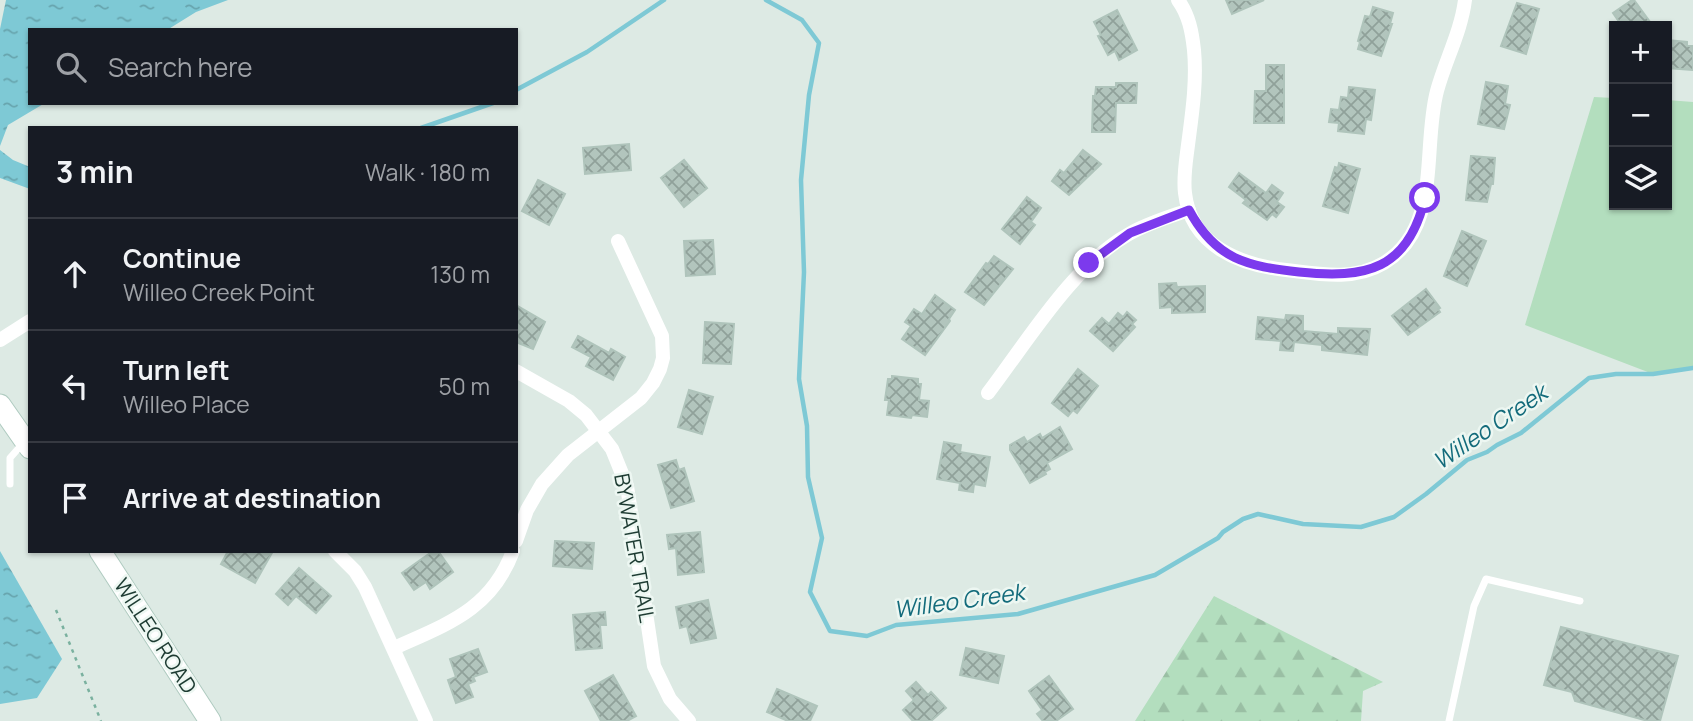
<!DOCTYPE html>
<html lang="en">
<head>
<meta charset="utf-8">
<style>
  :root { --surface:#171b24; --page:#242831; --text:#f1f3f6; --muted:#9ea1a6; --line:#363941 }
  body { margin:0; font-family:Manrope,sans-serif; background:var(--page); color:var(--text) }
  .controls { position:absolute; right:21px; top:21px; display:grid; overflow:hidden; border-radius:0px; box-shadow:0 2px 5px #0004 }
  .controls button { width:63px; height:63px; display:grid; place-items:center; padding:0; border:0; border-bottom:2px solid var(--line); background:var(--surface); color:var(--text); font:35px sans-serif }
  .stop { position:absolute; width:21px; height:21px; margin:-16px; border:5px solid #7c3aed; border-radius:50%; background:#fff }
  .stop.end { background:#7c3aed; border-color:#fff; box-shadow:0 2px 7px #0008 }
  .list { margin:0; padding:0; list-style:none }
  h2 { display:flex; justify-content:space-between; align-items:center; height:91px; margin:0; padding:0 28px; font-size:30px }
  h2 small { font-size:23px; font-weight:400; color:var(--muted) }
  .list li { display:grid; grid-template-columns:46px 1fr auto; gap:21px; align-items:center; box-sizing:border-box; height:112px; padding:0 28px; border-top:2px solid var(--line) }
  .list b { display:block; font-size:26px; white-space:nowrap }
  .list p { margin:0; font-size:23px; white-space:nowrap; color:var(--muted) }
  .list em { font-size:23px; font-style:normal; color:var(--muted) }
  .icon { flex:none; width:38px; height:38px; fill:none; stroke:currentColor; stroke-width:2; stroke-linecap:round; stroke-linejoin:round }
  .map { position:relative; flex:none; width:1693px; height:721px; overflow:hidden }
  .search { position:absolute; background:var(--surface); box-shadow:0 2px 5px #0004; left:28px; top:28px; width:490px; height:77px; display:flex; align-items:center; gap:18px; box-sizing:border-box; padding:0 24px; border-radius:0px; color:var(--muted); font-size:26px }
  .panel { position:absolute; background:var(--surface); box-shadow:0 2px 5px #0004; left:28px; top:126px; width:490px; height:427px; border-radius:0px }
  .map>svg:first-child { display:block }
  .forest { fill:url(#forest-firs) }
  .green { fill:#b3debe }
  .water { fill:url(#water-ripples) }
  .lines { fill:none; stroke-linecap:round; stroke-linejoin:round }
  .stream { stroke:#7ec9d5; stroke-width:4.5 }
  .building { fill:url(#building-cross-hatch); stroke:#afc4bb; stroke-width:2 }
  .secondary-casing { stroke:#afcbc0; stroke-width:23 }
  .path { stroke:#7ab19f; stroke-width:2.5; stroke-dasharray:3.5 5; stroke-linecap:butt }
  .lane { stroke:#fff; stroke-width:7 }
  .street { stroke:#fff; stroke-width:14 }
  .secondary { stroke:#fff; stroke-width:21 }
  .route { stroke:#7c3aed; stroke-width:9 }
  .labels { text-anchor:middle; stroke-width:5; stroke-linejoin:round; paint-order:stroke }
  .street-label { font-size:21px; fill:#1d3b32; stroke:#edf7f2 }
  .water-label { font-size:23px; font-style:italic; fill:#136b7b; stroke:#edf7f2 }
</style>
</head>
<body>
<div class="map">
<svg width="1693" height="721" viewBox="0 0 1693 721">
  <defs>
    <pattern id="forest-firs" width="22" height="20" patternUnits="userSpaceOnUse" patternTransform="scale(1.75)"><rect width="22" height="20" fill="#b3debe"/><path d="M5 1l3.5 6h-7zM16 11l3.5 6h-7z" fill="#9abfa4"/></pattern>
    <pattern id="water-ripples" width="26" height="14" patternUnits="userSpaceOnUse" patternTransform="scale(1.75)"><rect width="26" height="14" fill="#7ec9d5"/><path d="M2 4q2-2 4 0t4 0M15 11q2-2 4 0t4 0" fill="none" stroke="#67a4ad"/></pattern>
    <pattern id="building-cross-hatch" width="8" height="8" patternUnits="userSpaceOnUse" patternTransform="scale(1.75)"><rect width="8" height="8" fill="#b2c5bd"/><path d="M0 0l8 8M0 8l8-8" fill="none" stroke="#90a19a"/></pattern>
  </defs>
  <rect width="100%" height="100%" fill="#ddeae4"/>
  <polygon class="forest" points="1214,596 1383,682 1363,691 1361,721 1135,721"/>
  <polygon class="green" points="1594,97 1614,98 1614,205 1667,205 1667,100 1693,102 1693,368 1653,374 1525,325"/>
  <g class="water">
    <polygon points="6,0 228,0 196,12 167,30 30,30 30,103 45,103 8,125 0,146 0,29"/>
    <polygon points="0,150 13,160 30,167 30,189 0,178"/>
    <polygon points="0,551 62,659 37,698 0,704"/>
  </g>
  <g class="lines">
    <g class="stream">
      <polyline points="766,0 802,20 819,43 809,95 801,180 804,272 799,379 807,426 808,477 822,538 810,592 830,631 867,636 896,625 1018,614 1155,575 1218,538 1223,532 1243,519 1258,514 1303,524 1361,527 1394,517 1426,494 1467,460 1487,452 1497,445 1521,433 1589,378 1616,374 1653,374 1693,368"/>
      <polyline points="516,90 587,52 664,0"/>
      <polyline points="421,128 493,103"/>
    </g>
  </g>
  <g class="building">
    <polygon points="1226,0 1264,0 1232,14"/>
    <polygon points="1632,0 1634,0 1653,26 1622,26 1613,13"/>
    <polygon points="1517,3 1539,9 1526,54 1501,46"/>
    <polygon points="1373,7 1393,13 1390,24 1392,24 1381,56 1358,49 1360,42 1358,41 1365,16 1370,17"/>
    <polygon points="1117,10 1137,50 1119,60 1115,51 1108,55 1098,36 1101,35 1094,22"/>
    <polygon points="1667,40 1687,42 1687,46 1693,46 1693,70 1667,68"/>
    <polygon points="1266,65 1284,65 1284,123 1254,123 1255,91 1266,91"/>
    <polygon points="1486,82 1508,86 1505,104 1510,105 1504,129 1478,124"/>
    <polygon points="1116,83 1137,83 1136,103 1116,103 1115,132 1092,132 1093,96 1095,96 1096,87 1116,87"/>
    <polygon points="1349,87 1375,90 1371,120 1366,119 1364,134 1338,131 1339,123 1329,122 1331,109 1339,110 1341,97 1348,98"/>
    <polygon points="629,144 631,170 585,174 583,148"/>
    <polygon points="1083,150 1101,164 1069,195 1052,181 1060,170 1064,173"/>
    <polygon points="1471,156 1495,158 1493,184 1491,184 1487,202 1466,200"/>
    <polygon points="684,160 707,188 684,207 661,178"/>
    <polygon points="1339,163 1360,169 1348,213 1323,206 1335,167 1338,168"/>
    <polygon points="1239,173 1266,193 1272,185 1283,193 1277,202 1284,207 1276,217 1272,214 1267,220 1243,203 1246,200 1229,187"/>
    <polygon points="538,180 565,194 549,225 522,211"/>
    <polygon points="1027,197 1041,208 1031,222 1035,225 1020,244 1002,229"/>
    <polygon points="1462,231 1486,241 1467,286 1444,276"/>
    <polygon points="713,240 715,274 686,276 684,241"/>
    <polygon points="994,256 1013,269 984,305 965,292 986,263 988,264"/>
    <polygon points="1176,283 1177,287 1205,286 1205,312 1172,313 1172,307 1160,308 1159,284"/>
    <polygon points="1426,289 1440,308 1438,309 1440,312 1408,335 1392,316"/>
    <polygon points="935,295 955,310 949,319 950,321 925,355 902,339 911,326 905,322 914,309 922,314"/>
    <polygon points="516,305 545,322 533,349 516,342"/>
    <polygon points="1127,312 1136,320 1132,324 1135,327 1113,351 1090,331 1102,318 1109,324 1118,313 1123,317"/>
    <polygon points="1286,315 1303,316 1303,331 1338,334 1338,328 1370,329 1367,355 1322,350 1322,345 1294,342 1293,351 1280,350 1281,341 1256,339 1258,317 1285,320"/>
    <polygon points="705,322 734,324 731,364 703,363"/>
    <polygon points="578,336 609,353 611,349 625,357 613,380 586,366 591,357 572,347"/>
    <polygon points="1078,369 1098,386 1077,413 1073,410 1068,416 1052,403"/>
    <polygon points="892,376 918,379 918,384 921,384 919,400 929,401 927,417 912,415 911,418 887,415 889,400 885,400 888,379 892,379"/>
    <polygon points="689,390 713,397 702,434 678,427"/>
    <polygon points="1060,427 1072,449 1047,463 1050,469 1045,472 1046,474 1030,483 1010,450 1010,445 1024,437 1027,442 1040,434 1042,438"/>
    <polygon points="944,442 961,445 960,452 990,457 985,486 974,484 973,492 959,490 960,483 937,479"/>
    <polygon points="676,460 679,470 684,468 694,501 671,508 658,465"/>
    <polygon points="700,532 704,572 678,575 676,548 669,549 667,535"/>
    <polygon points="555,541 594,543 592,569 553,566"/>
    <polygon points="228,551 273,551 255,583 221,564"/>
    <polygon points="433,551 438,551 453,572 430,589 426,582 414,590 402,573"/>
    <polygon points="299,568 331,596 316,613 296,596 288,605 276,594"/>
    <polygon points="708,600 716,638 691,643 687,626 680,628 676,607"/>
    <polygon points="605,612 606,625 600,625 602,648 576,650 573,615"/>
    <polygon points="1561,627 1678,656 1660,721 1648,721 1575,701 1572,692 1544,685"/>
    <polygon points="966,648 1004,656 998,683 960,675"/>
    <polygon points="478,649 487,672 473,677 475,681 468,684 473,697 456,703 448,680 456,677 450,659"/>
    <polygon points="613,675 636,716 627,721 601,721 585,691"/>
    <polygon points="1049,676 1073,709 1056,721 1043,721 1037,714 1042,710 1029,691"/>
    <polygon points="916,682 928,695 931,692 946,708 931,721 913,721 903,710 914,700 906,691"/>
    <polygon points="777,689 817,706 810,721 788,721 767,712"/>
  </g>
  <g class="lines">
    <defs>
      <g id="secondary">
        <polyline points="0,405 30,448"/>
        <polyline points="100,551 210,721"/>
      </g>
    </defs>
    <use href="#secondary" class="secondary-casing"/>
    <polyline class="path" points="56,610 101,721"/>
    <g class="lane">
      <polyline points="10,484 10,458 24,442"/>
      <polyline points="1449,721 1474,606 1486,579 1580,601"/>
    </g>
    <g class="street">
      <path d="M1178,0C1189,15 1192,32 1194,50C1197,82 1192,114 1188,145C1186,161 1183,177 1185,193C1191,246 1240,265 1286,270C1319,274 1354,281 1384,263C1442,228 1422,147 1437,91C1445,61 1461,32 1465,0"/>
      <polyline points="0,340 30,321"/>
      <polyline points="516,371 569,401 586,415 612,449 627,486 654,666 670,699 689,721"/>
      <path d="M988,393C1027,342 1073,265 1129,234C1148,223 1169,217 1189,210"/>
      <polyline points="516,541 527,510 542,484 568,455 641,398 653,383 660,369 663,358 662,336 618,241"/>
      <polyline points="335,551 355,571 365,587 426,721"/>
      <path d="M394,648C447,624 491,610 513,551"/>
    </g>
    <use href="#secondary" class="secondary"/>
  </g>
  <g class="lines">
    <path class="route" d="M1089,263L1130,233L1189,210C1216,260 1247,266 1299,272C1366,279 1408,270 1425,198"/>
  </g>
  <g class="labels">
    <g class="street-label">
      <text transform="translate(634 548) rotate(80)" y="7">BYWATER TRAIL</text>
      <text transform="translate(155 636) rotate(57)" y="7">WILLEO ROAD</text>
    </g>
    <g class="water-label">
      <text transform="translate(1490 427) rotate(-34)" y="8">Willeo Creek</text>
      <text transform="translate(959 601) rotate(-8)" y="8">Willeo Creek</text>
    </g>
  </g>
</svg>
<div class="controls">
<button>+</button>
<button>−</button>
<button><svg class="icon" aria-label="layers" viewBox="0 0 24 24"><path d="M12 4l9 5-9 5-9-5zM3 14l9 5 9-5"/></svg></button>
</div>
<div class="stop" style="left:1425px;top:198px"></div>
<div class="stop end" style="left:1089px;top:263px"></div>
<div class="search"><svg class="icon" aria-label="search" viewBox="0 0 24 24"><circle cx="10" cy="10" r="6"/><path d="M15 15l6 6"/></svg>Search here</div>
<section class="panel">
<h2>3 min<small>Walk · 180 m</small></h2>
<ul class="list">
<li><svg class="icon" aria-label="ahead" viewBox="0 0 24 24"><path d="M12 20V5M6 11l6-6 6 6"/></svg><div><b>Continue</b><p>Willeo Creek Point</p></div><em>130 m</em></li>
<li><svg class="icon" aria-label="left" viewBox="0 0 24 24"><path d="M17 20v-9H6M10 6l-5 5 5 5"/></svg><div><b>Turn left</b><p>Willeo Place</p></div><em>50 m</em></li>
<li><svg class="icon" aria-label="arrive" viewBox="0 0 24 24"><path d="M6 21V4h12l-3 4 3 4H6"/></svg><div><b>Arrive at destination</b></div></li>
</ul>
</section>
</div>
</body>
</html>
